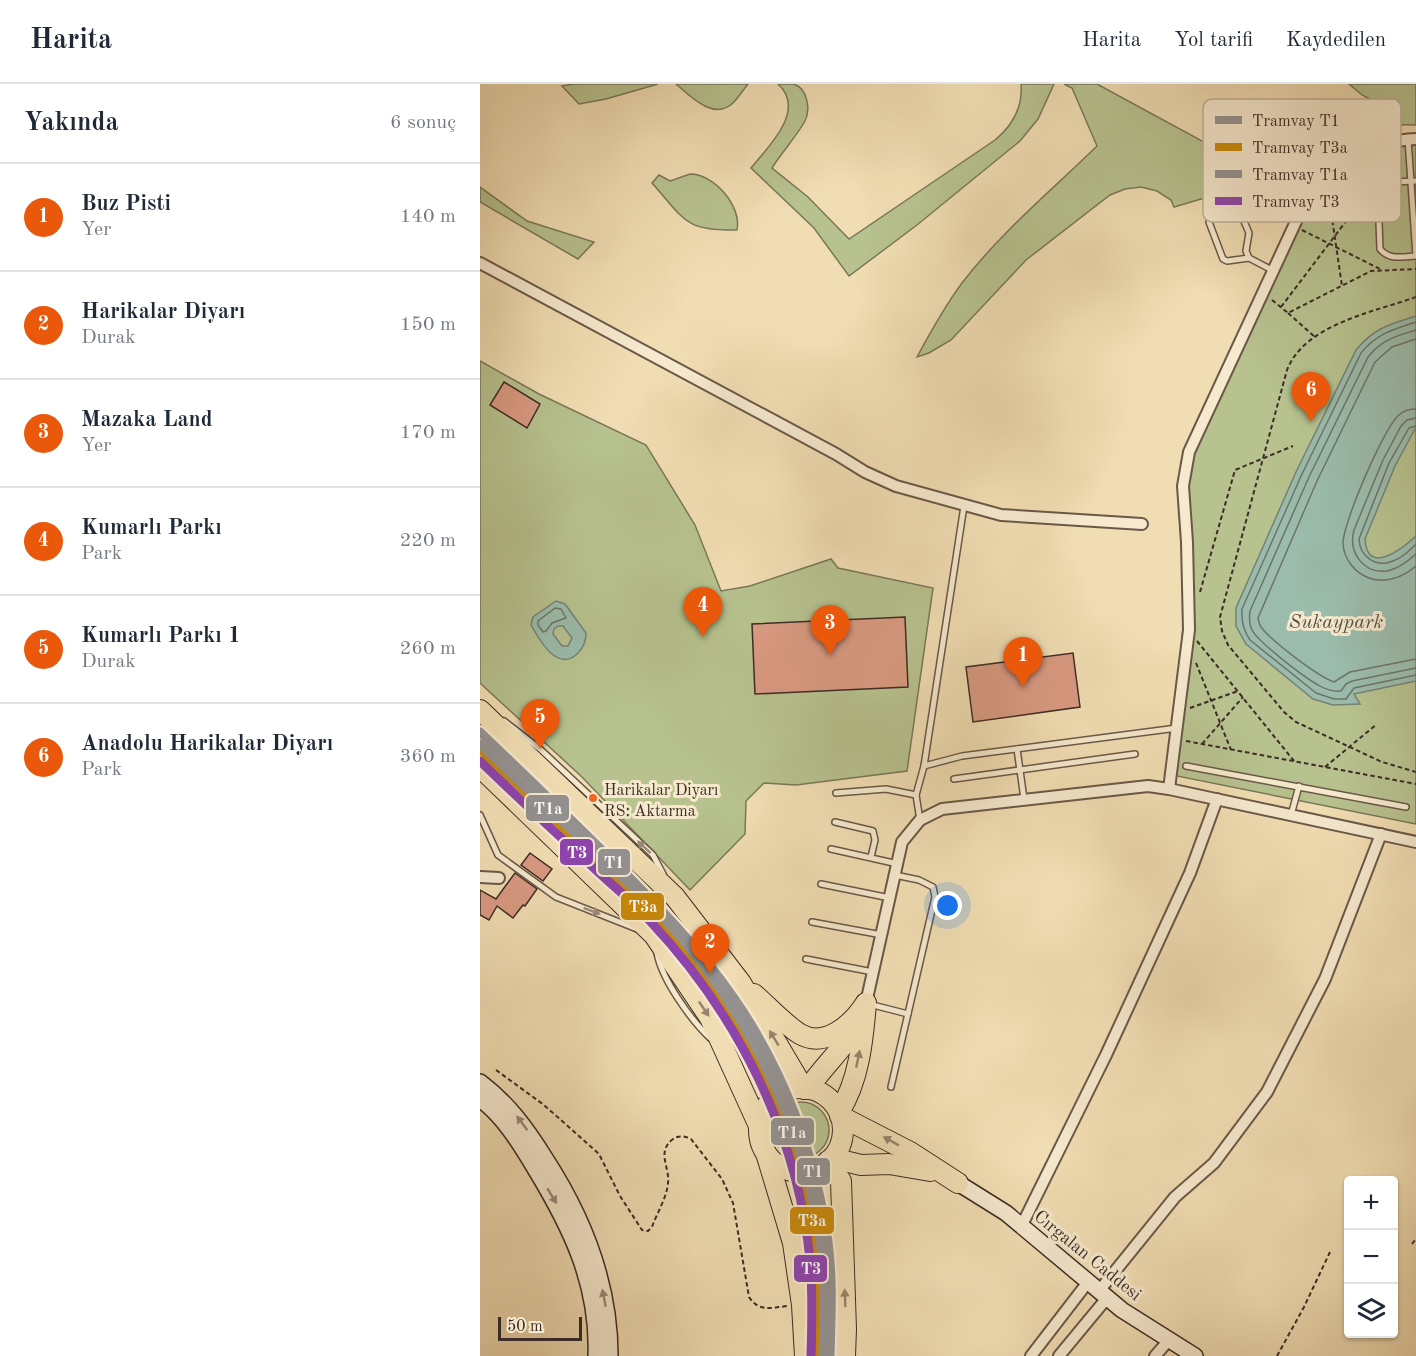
<!DOCTYPE html>
<html lang="tr">
<head>
<meta charset="utf-8">
<style>
  :root { --surface:#fff; --page:#f2f2f3; --text:#1f2937; --muted:#747a83; --line:#e0e1e3; --accent:#ea580c }
  body { margin:0; font-family:"Old Standard TT",serif; background:var(--page); color:var(--text) }
  .controls { position:absolute; right:18px; bottom:18px; display:grid; overflow:hidden; border-radius:6px; box-shadow:0 2px 4px #0004 }
  .controls button { width:54px; height:54px; display:grid; place-items:center; padding:0; border:0; border-bottom:2px solid var(--line); background:var(--surface); color:var(--text); font:30px sans-serif }
  .scale { position:absolute; left:18px; bottom:15px; width:84px; box-sizing:border-box; padding-left:6px; border:3px solid #3d2c25; border-top:0; font-size:16px; line-height:21px; white-space:nowrap; color:#3d2c25; -webkit-text-stroke:4px #f6e9ce; paint-order:stroke }
  .you { position:absolute; left:468px; top:822px; width:21px; height:21px; margin:-15px; border:4px solid #fff; border-radius:50%; background:#1a73e8; box-shadow:0 0 0 9px #1a73e833 }
  .badge { display:grid; place-items:center; width:39px; height:39px; border-radius:50%; background:var(--accent); color:#fff; font-size:20px; font-weight:700 }
  .pin { position:absolute; translate:-50% -50px; filter:drop-shadow(0 2px 3px #0008) }
  .pin::after { content:''; position:absolute; top:32px; width:21px; height:18px; background:inherit; clip-path:polygon(0 0,100% 0,50% 100%) }
  .list { margin:0; padding:0; list-style:none }
  h2 { display:flex; justify-content:space-between; align-items:center; height:78px; margin:0; padding:0 24px; font-size:26px }
  h2 small { font-size:20px; font-weight:400; color:var(--muted) }
  .list li { display:grid; grid-template-columns:39px 1fr auto; gap:18px; align-items:center; box-sizing:border-box; height:108px; padding:0 24px; border-top:2px solid var(--line) }
  .list b { display:block; font-size:22px; white-space:nowrap }
  .list p { margin:0; font-size:20px; white-space:nowrap; color:var(--muted) }
  .list em { font-size:20px; font-style:normal; color:var(--muted) }
  .icon { flex:none; width:33px; height:33px; fill:none; stroke:currentColor; stroke-width:2; stroke-linecap:round; stroke-linejoin:round }
  .map { position:relative; flex:none; width:936px; height:1272px; overflow:hidden }
  header { display:flex; align-items:center; gap:36px; box-sizing:border-box; height:84px; padding:0 30px; background:var(--surface); border-bottom:2px solid var(--line) }
  header strong { font-size:28px }
  nav { display:flex; gap:33px; margin-inline-start:auto; font-size:21px }
  main { display:flex }
  aside { flex:1; background:var(--surface) }
  .map>svg:first-child { display:block }
  .green { fill:#b7c28f; stroke:#7a775a; stroke-width:1.5 }
  .water { fill:#9bbcac; stroke:#758276; stroke-width:1.5; fill-rule:evenodd }
  .lines { fill:none; stroke-linecap:round; stroke-linejoin:round }
  .shore { stroke:#6c7468; stroke-width:1.5 }
  .building { fill:#d99a82; stroke:#3d2c25; stroke-width:1.5 }
  .lane-casing { stroke:#6a5848; stroke-width:8 }
  .street-casing { stroke:#6a5848; stroke-width:14 }
  .secondary-casing { stroke:#3d2c25; stroke-width:18 }
  .highway-casing { stroke:#3d2c25; stroke-width:22 }
  .path { stroke:#3d2c25; stroke-width:2; stroke-dasharray:4.5 3; stroke-linecap:butt }
  .lane { stroke:#f6e9ce; stroke-width:5 }
  .street { stroke:#f6e9ce; stroke-width:10 }
  .secondary { stroke:#f6e9ce; stroke-width:15 }
  .highway { stroke:#f1ddb3; stroke-width:20 }
  .tram-1-casing { stroke:#f6e9ce; stroke-width:14 }
  .tram-2-casing { stroke:#f6e9ce; stroke-width:14 }
  .tram-3-casing { stroke:#f6e9ce; stroke-width:14 }
  .tram-4-casing { stroke:#f6e9ce; stroke-width:14 }
  .tram-1 { stroke:#949191; stroke-width:9 }
  .tram-2 { stroke:#c88809; stroke-width:9 }
  .tram-3 { stroke:#949191; stroke-width:9 }
  .tram-4 { stroke:#8e44ad; stroke-width:9 }
  .oneway { fill:#9a8a7a }
  .oneway2 { fill:#97846c }
  .bus-dot { fill:#f26522; stroke:#f6e9ce; stroke-width:2 }
  .labels { text-anchor:middle; stroke-width:6; stroke-linejoin:round; paint-order:stroke }
  .bus-label { font-size:16px; fill:#3d2c25; stroke:#f6e9ce; text-anchor:start }
  .street-label { font-size:18px; fill:#3d2c25; stroke:#f6e9ce }
  .water-label { font-size:20px; font-style:italic; fill:#545047; stroke:#f6e9ce }
  .key { fill:#f6e9ce; stroke:#beb09b; stroke-width:1.5 }
  .key-label { font-size:16px; fill:#3d2c25 }
  .line-badge { stroke:#f6e9ce; stroke-width:2 }
  .badge-label { font-size:16px; text-anchor:middle; font-weight:bold; fill:#fff }
</style>
</head>
<body>
<header>
<strong>Harita</strong>
<nav><a>Harita</a><a>Yol tarifi</a><a>Kaydedilen</a></nav>
</header>
<main>
<aside>
<h2>Yakında<small>6 sonuç</small></h2>
<ul class="list">
<li><span class="badge">1</span><div><b>Buz Pisti</b><p>Yer</p></div><em>140 m</em></li>
<li><span class="badge">2</span><div><b>Harikalar Diyarı</b><p>Durak</p></div><em>150 m</em></li>
<li><span class="badge">3</span><div><b>Mazaka Land</b><p>Yer</p></div><em>170 m</em></li>
<li><span class="badge">4</span><div><b>Kumarlı Parkı</b><p>Park</p></div><em>220 m</em></li>
<li><span class="badge">5</span><div><b>Kumarlı Parkı 1</b><p>Durak</p></div><em>260 m</em></li>
<li><span class="badge">6</span><div><b>Anadolu Harikalar Diyarı</b><p>Park</p></div><em>360 m</em></li>
</ul>
</aside>
<div class="map">
<svg width="936" height="1272" viewBox="0 0 936 1272">
  <rect width="100%" height="100%" fill="#f1ddb3"/>
  <filter id="stains"><feTurbulence type="fractalNoise" baseFrequency=".00333" numOctaves="4"/><feColorMatrix values="0 0 0 0 .2 0 0 0 0 .09 0 0 0 0 .02 0 0 0 .5 -.17"/></filter>
  <radialGradient id="worn" r=".72"><stop offset=".6" stop-color="#630" stop-opacity="0"/><stop offset="1" stop-color="#630" stop-opacity=".3"/></radialGradient>
  <g class="green">
    <polygon points="94,0 178,0 126,15 99,20 82,2"/>
    <path d="M196,0H268C263,6 259,13 253,19C234,37 211,13 196,0Z"/>
    <path d="M298,0C302,0 308,0 313,0C327,3 331,25 325,37C316,53 302,68 292,84L328,113L369,155L515,56C532,42 543,23 541,0H574L558,35L540,57L437,141L369,192L334,144L271,84C288,63 327,26 298,0Z"/>
    <path d="M584,0H617L779,88L899,20L882,11L869,0H936V41C883,37 838,68 805,106L770,109L768,101L694,123L691,116L677,107L661,103L645,105L630,111L546,176L471,256L449,269L437,273C451,247 465,222 482,199C521,148 572,106 617,62L592,4Z"/>
    <polygon points="911,61 936,61 936,740 692,691 705,515 698,412 754,265 824,115 887,67"/>
    <path d="M210,90C234,90 262,122 257,146C204,147 205,136 172,99L179,91L190,97Z"/>
    <polygon points="0,103 47,137 114,158 98,175 0,118"/>
    <polygon points="0,277 59,310 166,361 215,441 241,507 270,502 351,475 358,484 453,504 427,687 316,701 284,699 266,717 265,750 210,806 102,693 0,599"/>
    <circle cx="321" cy="1046" r="28"/>
  </g>
  <g class="water">
    <path d="M936,232V343L915,382L885,455C887,493 923,464 936,452V597L874,610L880,620L853,621L833,615L766,560L756,542V524L816,388L876,266C894,244 910,240 936,232Z"/>
    <path d="M76,517L85,520L106,549C107,564 91,583 75,572C66,567 56,550 51,541L53,533ZM78,542H83L92,554L88,562H82L73,550L74,545Z"/>
  </g>
  <g class="lines">
    <g class="shore">
      <path d="M936,238C914,245 896,250 881,269L822,390L762,525C761,537 763,546 770,556L836,609L854,615H866L874,604L936,591"/>
      <path d="M936,246C916,252 901,256 888,273L829,393L770,527C769,534 769,540 772,546C779,559 824,593 838,601C844,605 854,608 861,607L866,600L872,597L936,584"/>
      <path d="M936,255L912,263L895,278L837,397L778,534C779,538 779,540 781,543C791,557 839,593 854,598L870,588L936,575"/>
      <path d="M936,325C930,325 924,326 919,331C904,343 862,441 863,460C864,475 875,489 889,494C906,500 923,493 936,482"/>
      <path d="M936,334L927,336L921,342L903,376L874,446C868,468 883,490 907,487C918,485 927,478 936,470"/>
      <path d="M936,342L929,344L909,379L879,455C880,473 896,484 913,477C922,474 929,467 936,460"/>
      <polygon points="75,524 81,525 86,534 72,539 66,547 63,548 58,541 58,537"/>
    </g>
  </g>
  <g class="building">
    <polygon points="24,298 60,320 47,344 10,321"/>
    <polygon points="425,533 428,603 275,610 272,540"/>
    <polygon points="593,569 600,623 493,638 486,583"/>
    <polygon points="50,769 72,785 63,797 41,781"/>
    <polygon points="35,789 57,805 45,822 43,821 33,834 17,822 9,836 0,831 0,806 16,815"/>
  </g>
  <g class="lines">
    <defs>
      <g id="lane">
        <polyline points="928,55 936,172"/>
        <path d="M935,172C921,173 909,176 900,165L898,112L902,103L912,98L936,97"/>
        <polyline points="769,174 747,177 743,175 729,138 730,133 738,125 758,123 769,149 766,167 769,174 792,186"/>
        <polyline points="24,637 60,665 173,771 183,790"/>
        <polyline points="537,665 544,715"/>
        <polyline points="444,682 482,672 697,644"/>
        <polyline points="706,682 926,723"/>
        <polyline points="474,695 655,670"/>
        <polyline points="356,709 406,705 436,711"/>
        <polyline points="0,731 18,771 76,813 157,845"/>
        <polyline points="811,731 819,702"/>
        <polyline points="440,736 436,711 444,682 484,422"/>
        <polyline points="355,738 393,747 395,756 391,773"/>
        <polyline points="351,765 418,780"/>
        <polyline points="341,800 410,814"/>
        <polyline points="332,838 402,851"/>
        <path d="M177,869C182,896 211,936 230,954"/>
        <polyline points="326,875 393,888"/>
        <polyline points="389,920 428,930"/>
        <polyline points="411,1003 455,813 453,803 439,796 415,791"/>
      </g>
      <g id="street">
        <polyline points="0,179 356,370 385,388 416,402 521,431 662,440"/>
        <path d="M689,705L709,546L707,458L703,402L709,368L825,118C850,84 893,56 936,55"/>
        <polyline points="0,793 19,794"/>
        <polyline points="386,919 422,758 440,736 462,725 668,702 689,705 936,758"/>
        <polyline points="542,1141 626,971 710,789 737,715"/>
        <polyline points="619,1207 695,1113 734,1079 787,1008 845,895 901,750"/>
        <polyline points="551,1272 608,1198"/>
        <polyline points="579,1272 627,1214"/>
        <polyline points="675,1272 689,1256"/>
      </g>
      <g id="secondary">
        <path d="M0,998C28,1019 47,1045 65,1074C104,1134 130,1200 130,1272"/>
        <path d="M0,1015C23,1032 39,1058 54,1083C90,1142 119,1200 116,1272"/>
        <polyline points="478,1099 526,1129 642,1226 715,1272"/>
      </g>
      <g id="highway">
        <polyline points="0,626 195,813 261,899 324,1005"/>
        <polyline points="0,683 174,851 230,934 279,1042"/>
        <path d="M274,910C289,923 304,940 320,950C346,965 373,939 386,919"/>
        <circle cx="321" cy="1046" r="42"/>
        <path d="M328,1005C343,982 366,963 378,938"/>
        <path d="M359,1028C379,997 383,956 386,919"/>
        <polyline points="360,1032 430,1068 478,1099"/>
        <polyline points="286,1069 313,1159 322,1221 325,1272"/>
        <polyline points="352,1074 381,1081 409,1080 450,1087"/>
        <polyline points="348,1077 361,1097 366,1245 365,1272"/>
      </g>
    </defs>
    <use href="#lane" class="lane-casing"/>
    <use href="#street" class="street-casing"/>
    <use href="#secondary" class="secondary-casing"/>
    <use href="#highway" class="highway-casing"/>
    <g class="path">
      <polyline points="848,107 862,202"/>
      <polyline points="822,146 900,185"/>
      <path d="M936,213C894,228 825,240 807,286L740,533L742,547L748,561L804,628L816,638L902,678L936,688"/>
      <polyline points="792,216 808,229 891,187 936,185"/>
      <polyline points="801,223 892,103"/>
      <polyline points="808,229 835,253"/>
      <polyline points="720,508 755,386 813,362"/>
      <polyline points="717,557 814,677"/>
      <polyline points="716,579 751,666"/>
      <polyline points="710,624 758,607"/>
      <polyline points="706,657 936,700"/>
      <polyline points="722,660 763,613"/>
      <polyline points="845,683 897,640"/>
      <path d="M16,986L64,1021L119,1070L140,1112L162,1146L168,1147L172,1143C177,1129 187,1113 188,1099C190,1083 176,1068 193,1055C199,1051 205,1052 211,1055L242,1095L253,1119L269,1213C279,1228 291,1224 307,1222"/>
      <polyline points="932,1160 936,1155"/>
      <polyline points="797,1272 824,1223 850,1168"/>
    </g>
    <use href="#lane" class="lane"/>
    <use href="#street" class="street"/>
    <use href="#secondary" class="secondary"/>
    <use href="#highway" class="highway"/>
    <defs>
      <path id="tram-1" d="M0,648C46,692 92,736 137,781C179,823 220,865 254,914C304,986 336,1072 348,1158C353,1196 351,1234 350,1272"/>
      <path id="tram-2" d="M0,665C84,746 176,824 244,920C293,990 324,1074 336,1159C341,1196 339,1234 338,1272"/>
      <path id="tram-3" d="M0,660C41,700 84,739 126,779C143,795 162,811 179,829C267,924 327,1043 342,1172C346,1205 344,1239 343,1272"/>
      <path id="tram-4" d="M0,677C38,714 77,750 116,786C134,803 153,818 169,836C256,928 318,1049 330,1176C333,1208 332,1240 331,1272"/>
    </defs>
    <use href="#tram-1" class="tram-1-casing"/>
    <use href="#tram-2" class="tram-2-casing"/>
    <use href="#tram-3" class="tram-3-casing"/>
    <use href="#tram-4" class="tram-4-casing"/>
    <use href="#tram-1" class="tram-1"/>
    <use href="#tram-2" class="tram-2"/>
    <use href="#tram-3" class="tram-3"/>
    <use href="#tram-4" class="tram-4"/>
  </g>
  <defs><path id="oneway-solid" d="M-6-.8H1V-3.2L6.5 0L1 3.2V.8H-6Z" transform="scale(1.5)"/></defs>
  <g class="oneway">
    <use href="#oneway-solid" transform="translate(164 763) rotate(-137)"/>
    <use href="#oneway-solid" transform="translate(112 827) rotate(21)"/>
    <use href="#oneway-solid" transform="translate(42 1039) rotate(-127)"/>
    <use href="#oneway-solid" transform="translate(72 1112) rotate(59)"/>
    <use href="#oneway-solid" transform="translate(124 1214) rotate(-101)"/>
  </g>
  <g class="oneway2">
    <use href="#oneway-solid" transform="translate(224 925) rotate(56)"/>
    <use href="#oneway-solid" transform="translate(294 954) rotate(-121)"/>
    <use href="#oneway-solid" transform="translate(378 975) rotate(-78)"/>
    <use href="#oneway-solid" transform="translate(411 1057) rotate(-151)"/>
    <use href="#oneway-solid" transform="translate(365 1214) rotate(-92)"/>
  </g>
  <circle class="bus-dot" cx="113" cy="714" r="5"/>
  <g class="labels">
    <g class="bus-label">
      <text x="124" y="711">Harikalar Diyarı<tspan x="124" dy="21">RS: Aktarma</tspan></text>
    </g>
    <g class="street-label">
      <text transform="translate(608 1171) rotate(39)" y="6">Cırgalan Caddesi</text>
    </g>
    <g class="water-label">
      <text x="856" y="544">Sukaypark</text>
    </g>
  </g>
  <rect x="723" y="15" width="198" height="123" rx="9" class="key"/>
  <rect x="735" y="32" width="27" height="8" fill="#949191"/>
  <rect x="735" y="59" width="27" height="8" fill="#c88809"/>
  <rect x="735" y="86" width="27" height="8" fill="#949191"/>
  <rect x="735" y="113" width="27" height="8" fill="#8e44ad"/>
  <g class="key-label">
    <text x="772" y="42">Tramvay T1</text>
    <text x="772" y="69">Tramvay T3a</text>
    <text x="772" y="96">Tramvay T1a</text>
    <text x="772" y="123">Tramvay T3</text>
  </g>
  <g class="line-badge">
    <rect x="45" y="710" width="45" height="28" rx="6" fill="#949191"/>
    <rect x="79" y="754" width="35" height="28" rx="6" fill="#8e44ad"/>
    <rect x="117" y="764" width="34" height="28" rx="6" fill="#949191"/>
    <rect x="140" y="808" width="45" height="29" rx="6" fill="#c88809"/>
    <rect x="290" y="1033" width="45" height="29" rx="6" fill="#949191"/>
    <rect x="316" y="1073" width="35" height="29" rx="6" fill="#949191"/>
    <rect x="309" y="1122" width="46" height="29" rx="6" fill="#c88809"/>
    <rect x="313" y="1170" width="35" height="29" rx="6" fill="#8e44ad"/>
  </g>
  <g class="badge-label">
    <text x="68" y="730">T1a</text>
    <text x="97" y="774">T3</text>
    <text x="134" y="784">T1</text>
    <text x="163" y="828">T3a</text>
    <text x="312" y="1054">T1a</text>
    <text x="333" y="1093">T1</text>
    <text x="332" y="1142">T3a</text>
    <text x="331" y="1190">T3</text>
  </g>
  <rect width="100%" height="100%" filter="url(#stains)"/>
  <rect width="100%" height="100%" fill="url(#worn)"/>
</svg>
<div class="controls">
<button>+</button>
<button>−</button>
<button><svg class="icon" aria-label="layers" viewBox="0 0 24 24"><path d="M12 4l9 5-9 5-9-5zM3 14l9 5 9-5"/></svg></button>
</div>
<div class="scale">50 m</div>
<div class="you"></div>
<div class="pin badge" style="left:543px;top:603px">1</div>
<div class="pin badge" style="left:230px;top:890px">2</div>
<div class="pin badge" style="left:350px;top:571px">3</div>
<div class="pin badge" style="left:223px;top:553px">4</div>
<div class="pin badge" style="left:60px;top:665px">5</div>
<div class="pin badge" style="left:831px;top:338px">6</div>
</div>
</main>
</body>
</html>
